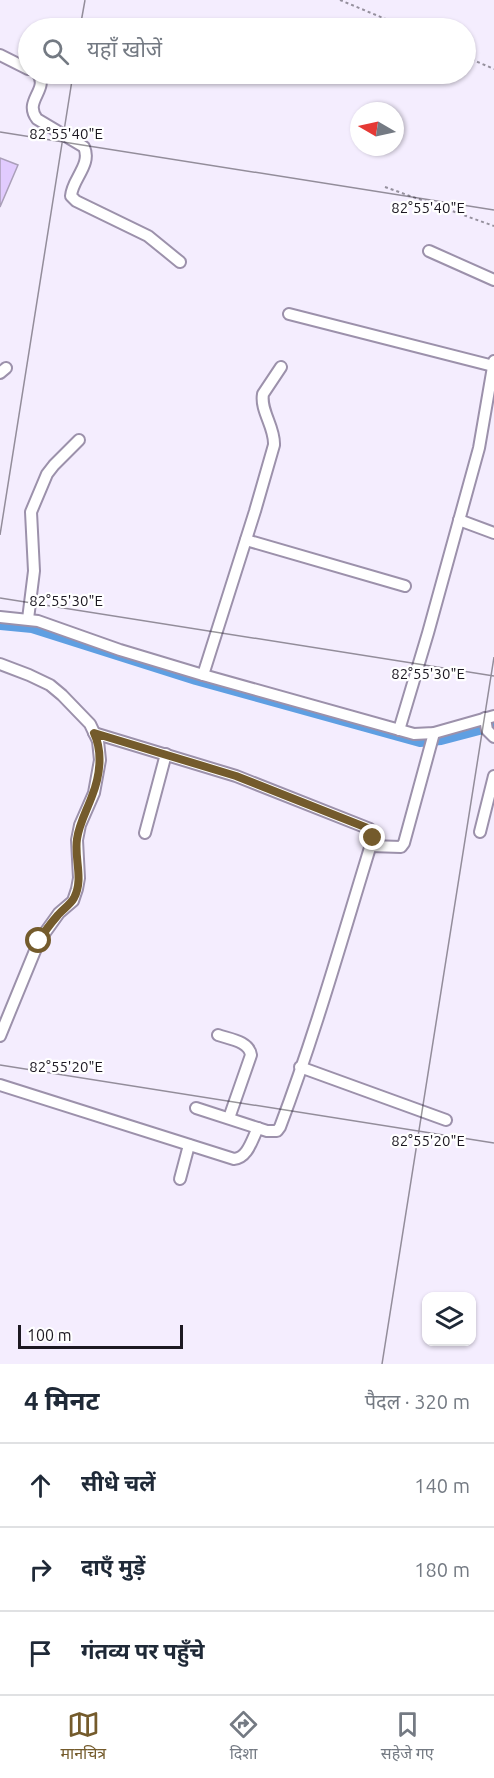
<!DOCTYPE html>
<html lang="hi">
<head>
<meta charset="utf-8">
<style>
  :root { --surface:#fff; --page:#f2f2f3; --text:#1f2937; --muted:#747a83; --line:#e0e1e3; --accent:#745b2c }
  body { margin:0; font-family:Ubuntu,"Noto Sans Devanagari",sans-serif; background:var(--page); color:var(--text) }
  .controls { position:absolute; right:18px; bottom:18px; display:grid; overflow:hidden; border-radius:12px; box-shadow:0 2px 4px #0004 }
  .controls button { width:54px; height:54px; display:grid; place-items:center; padding:0; border:0; border-bottom:2px solid var(--line); background:var(--surface); color:var(--text); font:30px sans-serif }
  .compass { position:absolute; left:350px; top:102px; width:54px; height:54px; border-radius:50%; background:var(--surface); box-shadow:0 2px 4px #0004; rotate:279deg }
  .scale { position:absolute; left:18px; bottom:15px; width:165px; box-sizing:border-box; padding-left:6px; border:3px solid #1c1821; border-top:0; font-size:16px; line-height:21px; white-space:nowrap; color:#1c1821; -webkit-text-stroke:4px #fff; paint-order:stroke }
  .stop { position:absolute; width:18px; height:18px; margin:-14px; border:4px solid #745b2c; border-radius:50%; background:#fff }
  .stop.end { background:#745b2c; border-color:#fff; box-shadow:0 2px 6px #0008 }
  .list { margin:0; padding:0; list-style:none }
  h2 { display:flex; justify-content:space-between; align-items:center; height:78px; margin:0; padding:0 24px; font-size:26px }
  h2 small { font-size:20px; font-weight:400; color:var(--muted) }
  .list li { display:grid; grid-template-columns:39px 1fr auto; gap:18px; align-items:center; box-sizing:border-box; height:84px; padding:0 24px; border-top:2px solid var(--line) }
  .list b { display:block; font-size:22px; white-space:nowrap }
  .list em { font-size:20px; font-style:normal; color:var(--muted) }
  .icon { flex:none; width:33px; height:33px; fill:none; stroke:currentColor; stroke-width:2; stroke-linecap:round; stroke-linejoin:round }
  .map { position:relative; flex:none; width:494px; height:1364px; overflow:hidden }
  .search { position:absolute; background:var(--surface); box-shadow:0 2px 4px #0004; left:18px; right:18px; top:18px; height:66px; display:flex; align-items:center; gap:15px; box-sizing:border-box; padding:0 21px; border-radius:33px; color:var(--muted); font-size:22px }
  .sheet { height:330px; background:var(--surface) }
  nav { display:flex; justify-content:space-around; align-items:center; box-sizing:border-box; height:84px; border-top:2px solid var(--line); background:var(--surface); font-size:16px; color:var(--muted) }
  nav a { display:grid; justify-items:center; gap:3px }
  nav .on { color:var(--accent) }
  .map>svg:first-child { display:block }
  .lines { fill:none; stroke-linecap:round; stroke-linejoin:round }
  .canal { stroke:#5f9fe2; stroke-width:12 }
  .building { fill:#e1cbfe; stroke:#aa9fb9; stroke-width:1.5 }
  .street-casing { stroke:#9c91ab; stroke-width:14 }
  .path { stroke:#95909d; stroke-width:2; stroke-dasharray:3 3; stroke-linecap:butt }
  .street { stroke:#fff; stroke-width:10 }
  .route { stroke:#745b2c; stroke-width:8 }
  .ticks { fill:none; stroke:#1c1821; stroke-width:1.5; stroke-opacity:0.45 }
  .ticks-label { font-size:15px; text-anchor:middle; fill:#1c1821; stroke:#fff; stroke-width:4.5; stroke-linejoin:round; paint-order:stroke }
</style>
</head>
<body>
<div class="map">
<svg width="494" height="1364" viewBox="0 0 494 1364">
  <rect width="100%" height="100%" fill="#f4edfe"/>
  <g class="lines">
    <polyline class="canal" points="0,624 32,627 196,679 420,741 441,739 494,725"/>
  </g>
  <polygon class="building" points="0,158 18,165 0,207"/>
  <g class="lines">
    <defs>
      <g id="street">
        <polyline points="0,55 28,69"/>
        <path d="M38,74C49,90 23,101 37,119L84,147C92,165 72,179 71,196L76,201L148,236L180,262"/>
        <polyline points="429,251 494,280"/>
        <polyline points="289,314 493,366"/>
        <polyline points="0,373 6,368"/>
        <polyline points="459,520 494,533"/>
        <polyline points="246,540 405,586"/>
        <polyline points="0,617 38,621 120,650 203,675 414,734 434,733 494,716"/>
        <polyline points="28,619 34,571 31,512 47,474 54,465 79,440"/>
        <polyline points="0,664 29,675 50,685 62,695 90,724 98,741 100,760 94,793 80,825 77,840 79,878 77,889 73,901 59,913 39,941 0,1036"/>
        <path d="M203,675L255,511L274,445C275,427 260,411 263,394L281,367"/>
        <polyline points="485,718 487,730 494,737"/>
        <polyline points="399,730 428,633 479,448 494,361"/>
        <path d="M94,733L236,776L370,829L373,838C343,935 316,1032 280,1127L277,1131H267L196,1108"/>
        <polyline points="480,832 494,776"/>
        <polyline points="145,833 166,754"/>
        <polyline points="370,846 401,847 404,843 434,733"/>
        <path d="M218,1035C229,1039 249,1041 251,1055L229,1118"/>
        <polyline points="300,1067 446,1120"/>
        <path d="M0,1085L234,1159C248,1158 252,1139 258,1128"/>
        <polyline points="180,1179 189,1145"/>
      </g>
    </defs>
    <use href="#street" class="street-casing"/>
    <g class="path">
      <polyline points="340,0 407,28"/>
      <polyline points="466,57 494,69"/>
      <polyline points="385,187 494,226"/>
    </g>
    <use href="#street" class="street"/>
  </g>
  <g class="lines">
    <path class="route" d="M39,941C44,932 51,923 58,915C63,909 70,905 74,898C84,879 74,859 77,839C79,824 87,810 92,796C100,776 103,752 94,733L236,776L370,829L373,838"/>
  </g>
  <path class="ticks" d="M80,28L85,0M0,132L494,210M0,535L73,74M0,598L494,676M0,1065L494,1143M382,1364L494,657"/>
  <g class="ticks-label">
    <text x="66" y="139">82°55'40"E</text>
    <text x="428" y="213">82°55'40"E</text>
    <text x="66" y="606">82°55'30"E</text>
    <text x="428" y="679">82°55'30"E</text>
    <text x="66" y="1072">82°55'20"E</text>
    <text x="428" y="1146">82°55'20"E</text>
  </g>
</svg>
<div class="controls">
<button><svg class="icon" aria-label="layers" viewBox="0 0 24 24"><path d="M12 4l9 5-9 5-9-5zM3 14l9 5 9-5"/></svg></button>
</div>
<svg class="compass" viewBox="-18 -18 36 36"><path d="M0-13l5 13h-10z" fill="#e53935"/><path d="M0 13l5-13h-10z" fill="#747a83"/></svg>
<div class="scale">100 m</div>
<div class="stop" style="left:39px;top:941px"></div>
<div class="stop end" style="left:373px;top:838px"></div>
<div class="search"><svg class="icon" aria-label="search" viewBox="0 0 24 24"><circle cx="10" cy="10" r="6"/><path d="M15 15l6 6"/></svg>यहाँ खोजें</div>
</div>
<section class="sheet">
<h2>4 मिनट<small>पैदल · 320 m</small></h2>
<ul class="list">
<li><svg class="icon" aria-label="ahead" viewBox="0 0 24 24"><path d="M12 20V5M6 11l6-6 6 6"/></svg><div><b>सीधे चलें</b></div><em>140 m</em></li>
<li><svg class="icon" aria-label="right" viewBox="0 0 24 24"><path d="M7 20v-9h11M14 6l5 5-5 5"/></svg><div><b>दाएँ मुड़ें</b></div><em>180 m</em></li>
<li><svg class="icon" aria-label="arrive" viewBox="0 0 24 24"><path d="M6 21V4h12l-3 4 3 4H6"/></svg><div><b>गंतव्य पर पहुँचे</b></div></li>
</ul>
</section>
<nav>
<a class="on"><svg class="icon" aria-label="map" viewBox="0 0 24 24"><path d="M3 6l6-2 6 2 6-2v14l-6 2-6-2-6 2zM9 4v14M15 6v14"/></svg>मानचित्र</a>
<a><svg class="icon" aria-label="directions" viewBox="0 0 24 24"><path d="M12 3l9 9-9 9-9-9zM9 14v-3h6M13 9l2 2-2 2"/></svg>दिशा</a>
<a><svg class="icon" aria-label="saved" viewBox="0 0 24 24"><path d="M7 4h10v16l-5-4-5 4z"/></svg>सहेजे गए</a>
</nav>
</body>
</html>
